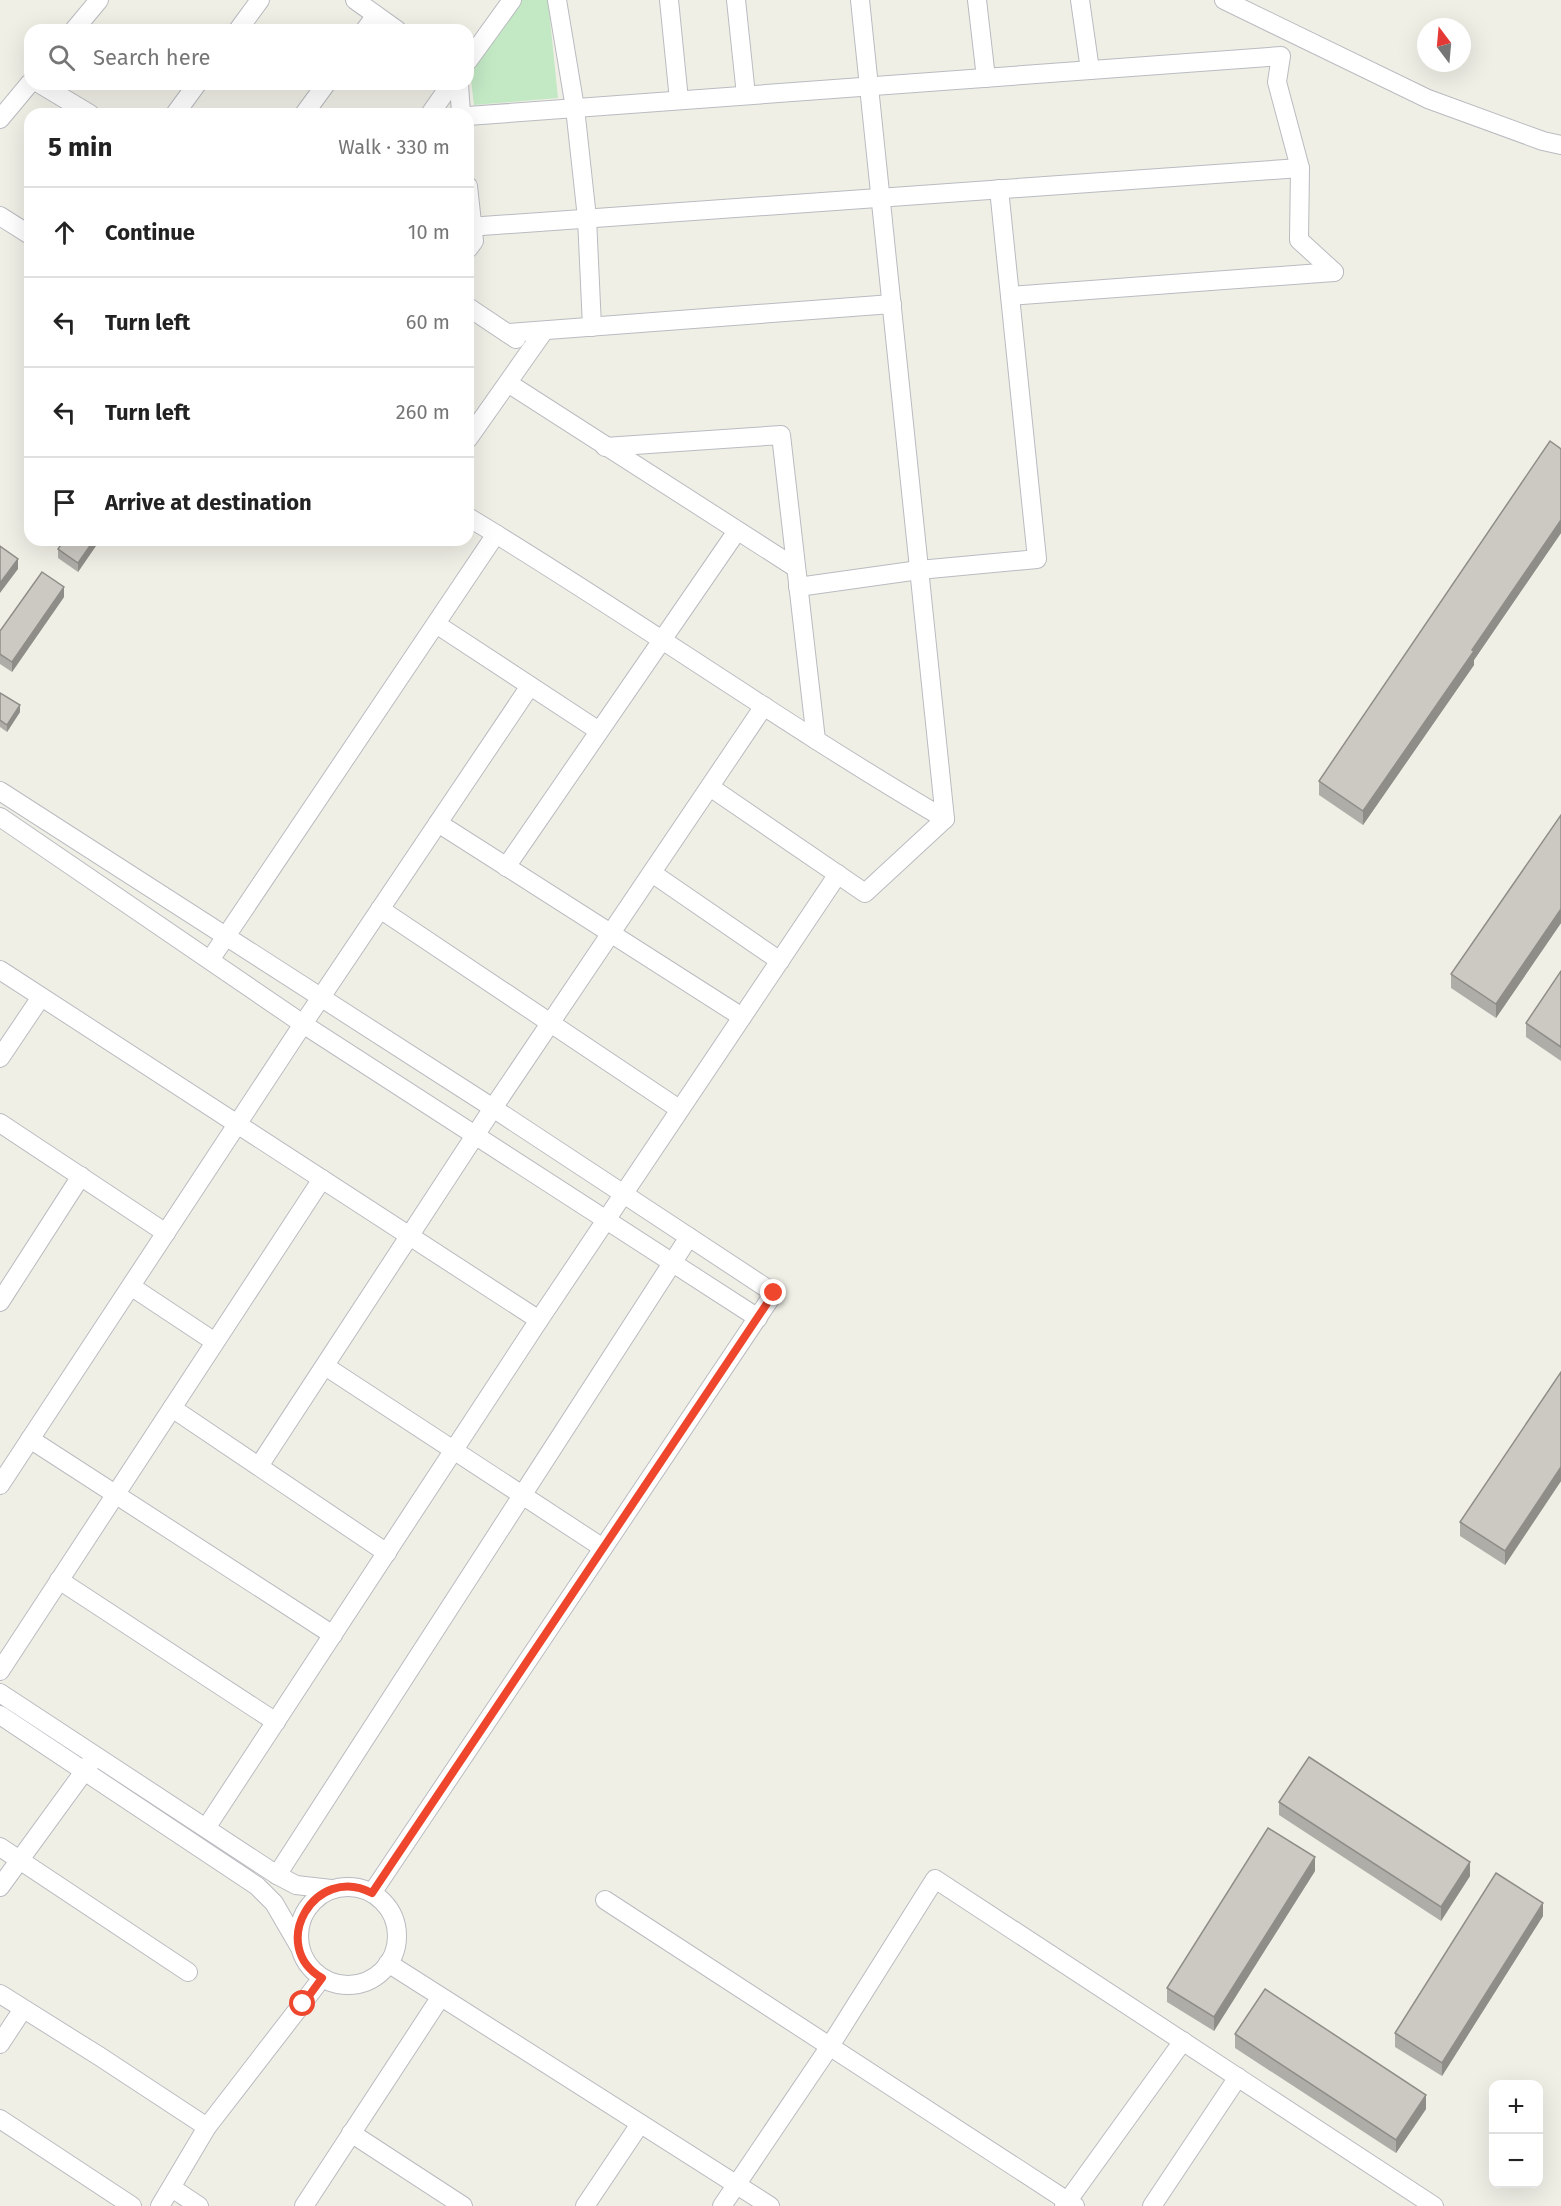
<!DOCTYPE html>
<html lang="en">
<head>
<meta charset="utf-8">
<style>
  :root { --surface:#fff; --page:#f6f6f6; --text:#222; --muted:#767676; --line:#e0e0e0 }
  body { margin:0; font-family:"Fira Sans",sans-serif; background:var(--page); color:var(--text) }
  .controls { position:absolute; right:18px; bottom:18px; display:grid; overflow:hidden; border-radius:12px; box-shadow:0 6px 24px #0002 }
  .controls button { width:54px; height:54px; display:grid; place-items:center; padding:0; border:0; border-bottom:2px solid var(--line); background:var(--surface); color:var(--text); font:30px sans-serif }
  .compass { position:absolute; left:1417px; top:18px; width:54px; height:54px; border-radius:50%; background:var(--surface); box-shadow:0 6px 24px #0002; rotate:344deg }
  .stop { position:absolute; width:18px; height:18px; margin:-14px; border:4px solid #ef472e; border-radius:50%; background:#fff }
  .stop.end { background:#ef472e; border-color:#fff; box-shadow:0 2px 6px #0008 }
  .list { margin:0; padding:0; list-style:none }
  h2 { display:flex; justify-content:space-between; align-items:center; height:78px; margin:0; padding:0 24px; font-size:26px }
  h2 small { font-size:20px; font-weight:400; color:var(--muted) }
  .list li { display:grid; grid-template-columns:39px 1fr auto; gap:18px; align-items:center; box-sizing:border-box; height:90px; padding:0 24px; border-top:2px solid var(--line) }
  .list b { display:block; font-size:22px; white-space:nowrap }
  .list em { font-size:20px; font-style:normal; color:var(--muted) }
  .icon { flex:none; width:33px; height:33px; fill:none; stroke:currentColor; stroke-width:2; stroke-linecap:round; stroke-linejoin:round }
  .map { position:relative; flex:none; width:1561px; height:2206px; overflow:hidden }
  .search { position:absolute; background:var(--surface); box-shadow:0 6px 24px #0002; left:24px; top:24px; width:450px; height:66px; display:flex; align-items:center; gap:15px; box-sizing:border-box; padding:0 21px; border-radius:18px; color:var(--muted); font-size:22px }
  .panel { position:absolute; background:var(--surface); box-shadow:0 6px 24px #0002; left:24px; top:108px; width:450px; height:438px; border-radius:18px }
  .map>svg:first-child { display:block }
  .green { fill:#c2e8c4 }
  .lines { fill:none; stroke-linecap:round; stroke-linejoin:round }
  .minor-casing { stroke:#b9bbc0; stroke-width:20 }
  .minor { stroke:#fff; stroke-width:18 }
  .wall { fill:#afada8 }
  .shaded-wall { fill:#8f8d88 }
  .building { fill:#ccc9c3; stroke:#8f8d88; stroke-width:1.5 }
  .route { stroke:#ef472e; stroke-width:8 }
</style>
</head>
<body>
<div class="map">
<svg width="1561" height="2206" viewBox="0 0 1561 2206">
  <rect width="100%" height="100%" fill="#f0efe6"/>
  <polygon class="green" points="522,0 548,0 558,98 474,105 470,72"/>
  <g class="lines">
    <defs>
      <g id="minor">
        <polyline points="355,0 397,30"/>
        <polyline points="557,0 575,108 587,218 592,327"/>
        <polyline points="669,0 679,100"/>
        <polyline points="736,0 746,95"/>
        <polyline points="860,0 945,819"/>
        <polyline points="977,0 986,78"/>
        <polyline points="1080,0 1090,70"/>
        <polyline points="1224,0 1428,99 1543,141 1561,145"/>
        <polyline points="74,30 99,0"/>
        <polyline points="238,30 260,0"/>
        <polyline points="365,30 376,15"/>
        <polyline points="468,61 512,0"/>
        <polyline points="40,84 90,114"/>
        <polyline points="459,84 461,114"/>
        <polyline points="175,114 197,84"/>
        <polyline points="304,114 326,84"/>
        <polyline points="430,114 451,84"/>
        <polyline points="468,116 1281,56 1277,82 1300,168 1299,240 1334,272"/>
        <polyline points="0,119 30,83"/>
        <polyline points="468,186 474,241 468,249"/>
        <polyline points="0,216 30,235"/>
        <polyline points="468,227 1300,168"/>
        <polyline points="1010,296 1334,272"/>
        <polyline points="468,307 516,339"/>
        <polyline points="507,333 892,304"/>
        <polyline points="508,383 796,568"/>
        <polyline points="468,439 544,331"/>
        <polyline points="605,447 781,435 816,740"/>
        <path d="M468,517C629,614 783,724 945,819"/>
        <polyline points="798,587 919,570 1037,559 999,189"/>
        <polyline points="436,624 599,731"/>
        <polyline points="710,787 865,893 945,819"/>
        <polyline points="0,791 493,1108 774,1293 372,1893"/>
        <polyline points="0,817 303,1024 758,1318"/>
        <polyline points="438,823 742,1017"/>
        <polyline points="506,867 737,531"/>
        <polyline points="652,873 780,961"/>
        <polyline points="380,909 679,1109"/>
        <polyline points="210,960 496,534"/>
        <polyline points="0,970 539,1320"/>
        <polyline points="0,1058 41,997"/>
        <polyline points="0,1123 166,1233"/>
        <polyline points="132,1287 215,1342"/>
        <polyline points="0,1302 81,1176"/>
        <polyline points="325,1366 603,1548"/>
        <polyline points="172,1408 387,1553"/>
        <polyline points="30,1439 333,1635"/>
        <polyline points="259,1466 493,1108 764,706"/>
        <polyline points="0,1485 303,1024 530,686"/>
        <polyline points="59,1580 276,1722"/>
        <polyline points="0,1671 322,1179"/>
        <polyline points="0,1693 277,1875 296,1885 331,1889"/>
        <polyline points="0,1715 257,1886 274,1903 299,1946"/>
        <polyline points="206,1828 539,1320 838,874"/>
        <polyline points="0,1847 188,1972"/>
        <polyline points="277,1875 689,1237"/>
        <circle cx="348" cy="1936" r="49"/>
        <polyline points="0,1887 91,1762"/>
        <polyline points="605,1900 1075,2206"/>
        <polyline points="388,1963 770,2206"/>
        <polyline points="0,1994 99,2056 207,2127"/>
        <polyline points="0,2044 23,2009"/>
        <polyline points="0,2119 132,2206"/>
        <polyline points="351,2133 463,2206"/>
        <polyline points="172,2188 199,2206"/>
        <polyline points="160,2206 207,2127 322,1978"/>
        <polyline points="304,2206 440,1998"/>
        <polyline points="585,2206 640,2124"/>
        <polyline points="722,2206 830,2046 935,1879 1434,2206"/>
        <polyline points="1064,2206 1183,2041"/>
        <polyline points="1152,2206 1238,2077"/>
      </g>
    </defs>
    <use href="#minor" class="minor-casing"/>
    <use href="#minor" class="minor"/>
  </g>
  <g class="wall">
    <polygon points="1561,449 1561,533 1474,660 1474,665 1363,825 1319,795 1319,781"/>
    <polygon points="64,540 100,540 78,572 58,558 58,549"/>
    <polygon points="64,597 12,672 0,664 0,631"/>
    <polygon points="0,693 20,712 7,732 0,727"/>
    <polygon points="1561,815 1561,923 1496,1018 1451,988 1451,974"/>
    <polygon points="1561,971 1561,1061 1526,1037 1526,1023"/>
    <polygon points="1561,1372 1561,1481 1505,1565 1460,1536 1460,1522"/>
    <polygon points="1279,1802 1470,1876 1441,1921 1279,1815"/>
    <polygon points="1315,1871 1214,2031 1167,2002 1167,1988"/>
    <polygon points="1543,1916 1442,2076 1395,2047 1395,2033"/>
    <polygon points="1235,2034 1426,2109 1396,2153 1235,2048"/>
  </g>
  <g class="shaded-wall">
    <polygon points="1561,520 1561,533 1474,660 1474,665 1363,825 1363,811 1472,650"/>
    <polygon points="94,540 100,540 78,572 78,563"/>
    <polygon points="18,559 18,569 0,593 0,583"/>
    <polygon points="64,587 64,597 12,672 12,662"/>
    <polygon points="20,705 20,712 7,732 7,725"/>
    <polygon points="1561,909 1561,923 1496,1018 1496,1004"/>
    <polygon points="1561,1467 1561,1481 1505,1565 1505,1551"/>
    <polygon points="1315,1857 1315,1871 1214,2031 1214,2017"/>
    <polygon points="1470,1862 1470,1876 1441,1921 1441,1907"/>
    <polygon points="1543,1903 1543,1916 1442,2076 1442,2063"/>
    <polygon points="1426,2095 1426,2109 1396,2153 1396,2140"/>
  </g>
  <g class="building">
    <polygon points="1550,441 1561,449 1561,520 1472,650 1474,651 1363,811 1319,781"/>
    <polygon points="64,540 94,540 78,563 58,549"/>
    <polygon points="0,546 18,559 0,583"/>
    <polygon points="42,572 64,587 12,662 0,654 0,631"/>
    <polygon points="0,693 20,705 7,725 0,720"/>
    <polygon points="1561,815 1561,909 1496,1004 1451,974"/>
    <polygon points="1561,971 1561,1047 1526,1023"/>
    <polygon points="1561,1372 1561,1467 1505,1551 1460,1522"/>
    <polygon points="1309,1757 1470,1862 1441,1907 1279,1802"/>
    <polygon points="1268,1828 1315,1857 1214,2017 1167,1988"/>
    <polygon points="1496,1873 1543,1903 1442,2063 1395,2033"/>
    <polygon points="1265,1989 1426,2095 1396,2140 1235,2034"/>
  </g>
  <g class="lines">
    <path class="route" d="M303,2004L322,1978C267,1946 315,1863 372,1893L774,1293"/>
  </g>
</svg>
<div class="controls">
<button>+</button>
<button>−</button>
</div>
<svg class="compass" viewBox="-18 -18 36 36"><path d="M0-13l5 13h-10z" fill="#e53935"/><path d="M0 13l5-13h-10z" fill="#767676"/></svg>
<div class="stop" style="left:303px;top:2004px"></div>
<div class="stop end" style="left:774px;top:1293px"></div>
<div class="search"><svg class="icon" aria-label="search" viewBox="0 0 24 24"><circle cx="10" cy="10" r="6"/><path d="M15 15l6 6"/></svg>Search here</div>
<section class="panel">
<h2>5 min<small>Walk · 330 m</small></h2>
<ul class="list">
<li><svg class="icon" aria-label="ahead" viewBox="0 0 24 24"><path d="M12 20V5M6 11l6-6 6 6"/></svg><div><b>Continue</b></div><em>10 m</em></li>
<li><svg class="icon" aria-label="left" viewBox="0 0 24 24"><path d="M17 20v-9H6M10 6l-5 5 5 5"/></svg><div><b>Turn left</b></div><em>60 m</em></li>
<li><svg class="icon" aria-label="left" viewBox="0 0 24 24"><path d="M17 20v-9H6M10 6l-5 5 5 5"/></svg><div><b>Turn left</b></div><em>260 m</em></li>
<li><svg class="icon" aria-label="arrive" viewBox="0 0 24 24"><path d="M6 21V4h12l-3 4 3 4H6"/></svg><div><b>Arrive at destination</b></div></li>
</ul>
</section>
</div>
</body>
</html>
